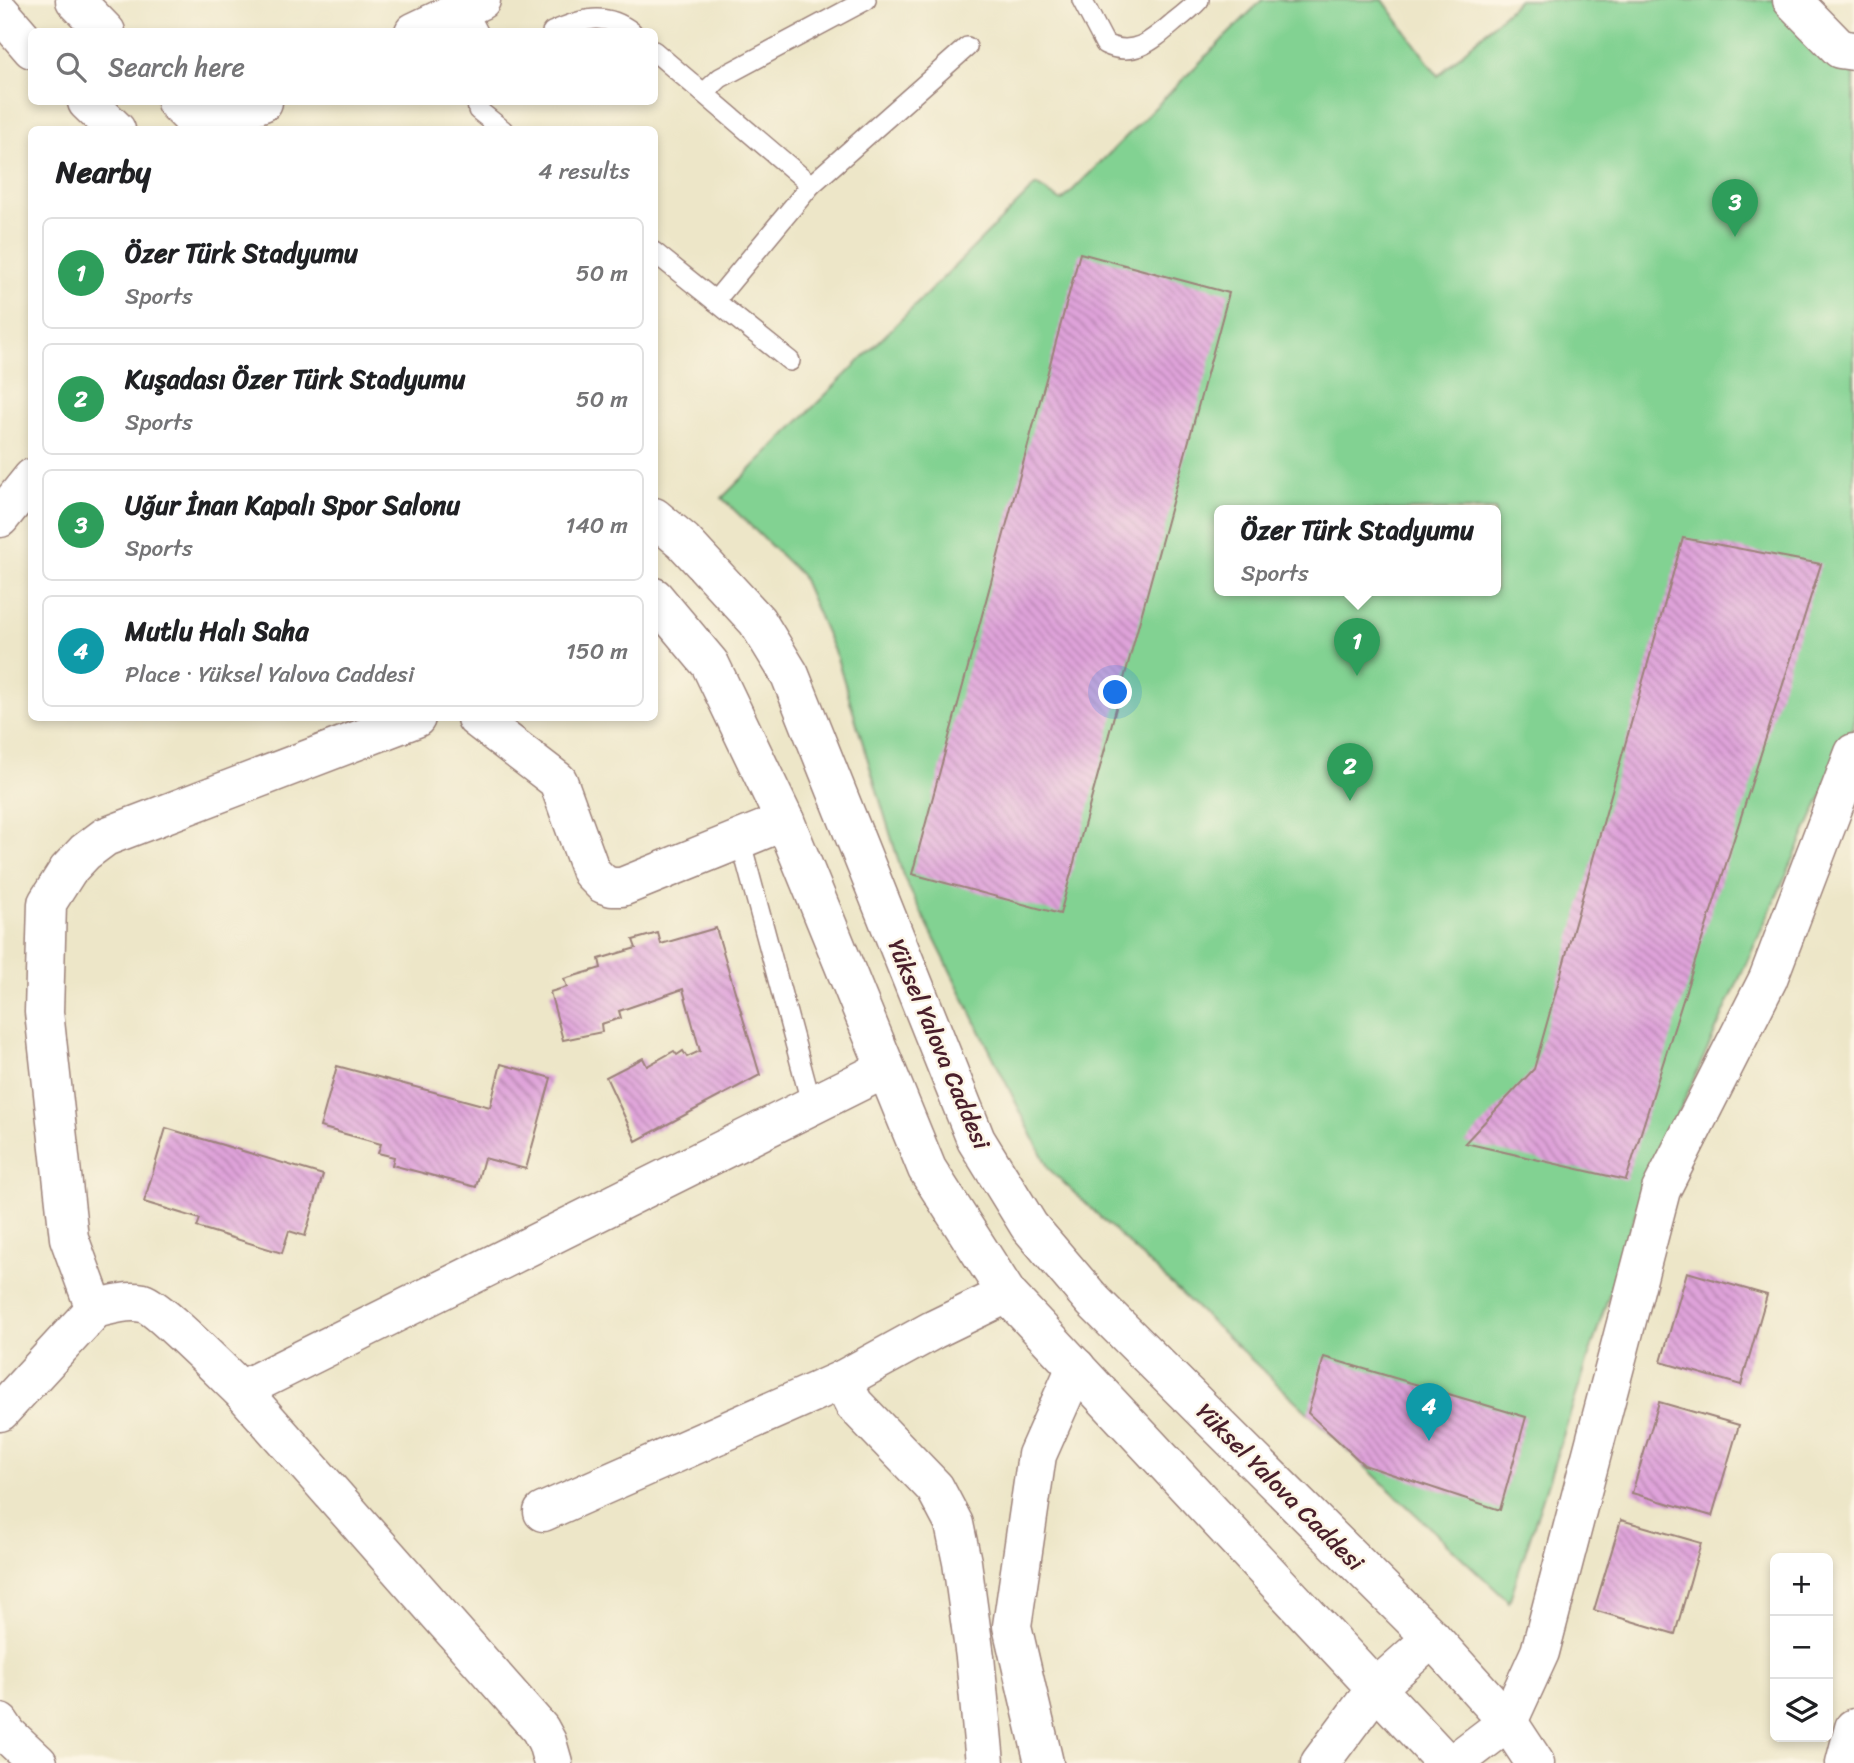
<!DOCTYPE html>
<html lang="en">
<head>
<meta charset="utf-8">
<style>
  :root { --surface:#fff; --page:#f6f6f6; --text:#202124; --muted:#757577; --line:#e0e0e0; --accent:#b5179e }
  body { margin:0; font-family:Sriracha,sans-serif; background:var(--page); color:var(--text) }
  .controls { position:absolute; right:21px; bottom:21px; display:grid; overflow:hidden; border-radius:10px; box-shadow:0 4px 10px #0003 }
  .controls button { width:63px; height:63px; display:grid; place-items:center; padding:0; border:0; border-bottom:2px solid var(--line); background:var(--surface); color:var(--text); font:35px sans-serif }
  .you { position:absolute; left:1116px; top:693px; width:24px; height:24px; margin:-18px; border:5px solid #fff; border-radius:50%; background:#1a73e8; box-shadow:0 0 0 10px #1a73e833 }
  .badge { display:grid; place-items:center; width:46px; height:46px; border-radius:50%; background:var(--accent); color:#fff; font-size:23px; font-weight:700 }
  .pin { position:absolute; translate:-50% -58px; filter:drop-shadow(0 2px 4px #0008) }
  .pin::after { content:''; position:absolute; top:37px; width:24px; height:21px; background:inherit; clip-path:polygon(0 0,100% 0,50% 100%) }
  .popup { position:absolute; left:1214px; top:505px; width:287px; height:91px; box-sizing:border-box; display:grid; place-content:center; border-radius:10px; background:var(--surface); filter:drop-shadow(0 2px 5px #0005); font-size:23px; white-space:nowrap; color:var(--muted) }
  .popup b { font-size:26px; color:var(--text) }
  .popup::after { content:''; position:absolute; left:50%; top:100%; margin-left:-14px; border:14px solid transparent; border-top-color:var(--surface) }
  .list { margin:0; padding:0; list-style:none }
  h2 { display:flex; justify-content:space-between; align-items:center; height:91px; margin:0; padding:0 28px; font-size:30px }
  h2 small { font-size:23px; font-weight:400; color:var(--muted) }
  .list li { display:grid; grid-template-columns:46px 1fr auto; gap:21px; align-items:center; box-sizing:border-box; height:112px; margin:0 14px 14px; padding:0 14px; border:2px solid var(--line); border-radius:10px }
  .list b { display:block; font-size:26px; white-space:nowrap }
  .list p { margin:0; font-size:23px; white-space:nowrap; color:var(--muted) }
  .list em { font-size:23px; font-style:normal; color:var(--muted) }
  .icon { flex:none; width:38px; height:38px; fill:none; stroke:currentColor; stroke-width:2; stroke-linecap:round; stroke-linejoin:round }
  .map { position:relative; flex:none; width:1854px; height:1763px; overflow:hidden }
  .search { position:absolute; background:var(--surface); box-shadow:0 4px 10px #0003; left:28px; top:28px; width:630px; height:77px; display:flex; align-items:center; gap:18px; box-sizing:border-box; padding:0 24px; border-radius:10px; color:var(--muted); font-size:26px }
  .panel { position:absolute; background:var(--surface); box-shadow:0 4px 10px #0003; left:28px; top:126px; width:630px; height:595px; border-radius:10px }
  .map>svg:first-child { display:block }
  .garden { fill:#82d292; stroke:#66785e; stroke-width:2; fill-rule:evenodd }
  .building { fill:url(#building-back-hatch) }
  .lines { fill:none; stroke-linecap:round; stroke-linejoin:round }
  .service-casing { stroke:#9c827a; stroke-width:22 }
  .minor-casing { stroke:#9c827a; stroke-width:41 }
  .secondary-casing { stroke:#9c827a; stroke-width:41 }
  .service { stroke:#fff; stroke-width:19 }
  .minor { stroke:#fff; stroke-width:38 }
  .secondary { stroke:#fff; stroke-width:38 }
  .labels { text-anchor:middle; stroke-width:5; stroke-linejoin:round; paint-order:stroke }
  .street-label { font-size:24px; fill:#4a1f2b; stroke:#fcf5e5 }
</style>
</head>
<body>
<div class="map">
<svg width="1854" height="1763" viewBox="0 0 1854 1763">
  <defs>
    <pattern id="building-back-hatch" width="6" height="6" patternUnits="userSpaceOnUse" patternTransform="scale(1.75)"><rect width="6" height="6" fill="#dfa3da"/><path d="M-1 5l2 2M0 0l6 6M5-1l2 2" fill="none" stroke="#b784b1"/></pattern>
  </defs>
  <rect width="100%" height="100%" fill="#fcf5e5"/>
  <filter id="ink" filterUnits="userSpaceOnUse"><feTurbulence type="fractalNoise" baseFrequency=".0143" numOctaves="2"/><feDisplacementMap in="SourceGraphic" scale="14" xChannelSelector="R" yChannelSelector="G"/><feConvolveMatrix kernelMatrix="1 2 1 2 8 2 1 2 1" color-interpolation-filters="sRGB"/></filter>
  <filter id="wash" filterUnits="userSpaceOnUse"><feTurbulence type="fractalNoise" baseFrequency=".00686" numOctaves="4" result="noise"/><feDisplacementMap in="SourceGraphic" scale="28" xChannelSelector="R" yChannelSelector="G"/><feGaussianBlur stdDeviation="1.57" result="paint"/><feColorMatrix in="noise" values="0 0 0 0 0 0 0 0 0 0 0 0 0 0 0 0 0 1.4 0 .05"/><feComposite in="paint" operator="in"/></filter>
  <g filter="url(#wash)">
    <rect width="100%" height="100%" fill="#ede6c8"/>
    <path class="garden" d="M1262,0H1383L1438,76L1519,0H1784L1854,73V725L1641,1196L1509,1602L1049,1169L903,876L837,658L801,575L722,498L1036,185L1062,201ZM1219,510H1495V590H1219Z"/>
    <g id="blocks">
      <g class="building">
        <polygon points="1080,253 1229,293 1060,914 912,874"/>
        <polygon points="1683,538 1821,564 1626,1180 1465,1143 1534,1069"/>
        <polygon points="716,928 760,1075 636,1141 606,1077 643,1058 647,1066 674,1051 677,1055 683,1051 687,1057 700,1051 683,989 619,1011 621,1018 601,1024 602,1032 563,1040 550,992 567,987 564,979 601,968 599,959 636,948 633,940 658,933 661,944"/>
        <polygon points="501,1064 551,1078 526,1169 484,1158 476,1187 392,1165 394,1157 378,1153 381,1144 320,1127 337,1066 490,1107"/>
        <polygon points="166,1128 323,1175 305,1236 289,1231 282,1253 197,1227 200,1219 144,1202"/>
        <polygon points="1687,1272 1767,1295 1741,1385 1661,1362"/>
        <polygon points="1324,1357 1526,1417 1500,1510 1364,1465 1308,1413"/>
        <polygon points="1659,1402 1739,1425 1712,1516 1632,1493"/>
        <polygon points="1621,1520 1701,1543 1675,1634 1594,1610"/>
      </g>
    </g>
  </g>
  <g filter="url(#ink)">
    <use href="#blocks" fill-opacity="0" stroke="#9c827a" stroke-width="2"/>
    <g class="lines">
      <defs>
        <g id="service">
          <path d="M1082,0L1105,44C1134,58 1153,40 1174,22C1183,15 1192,8 1199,0"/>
          <polyline points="465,7 478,32"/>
          <path d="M552,32C581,19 605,11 632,32"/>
          <polyline points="654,51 811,185"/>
          <polyline points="704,93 720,78 866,0"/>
          <polyline points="477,102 478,110 503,130"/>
          <polyline points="654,252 790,361"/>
          <polyline points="715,301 811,185 967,47"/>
          <polyline points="740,839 812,1106"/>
        </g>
        <g id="minor">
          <polyline points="1792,0 1840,49 1854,51"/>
          <polyline points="0,518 32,478"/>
          <polyline points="476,718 558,781 591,872 603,884 612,887 622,887 785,821"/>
          <polyline points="95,1309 69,1238 44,1012 47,903 68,870 85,852 105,837 416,718"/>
          <polyline points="842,1380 854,1404 935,1488 954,1524 962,1562 975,1657 985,1763"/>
          <polyline points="241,1390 540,1729 547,1742 553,1763"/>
          <path d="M0,1412L95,1309C110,1305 127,1300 143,1303C158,1307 225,1375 241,1390L885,1069"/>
          <polyline points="543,1512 842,1380 933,1330 1007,1294"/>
          <polyline points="0,1723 8,1735 38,1763"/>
          <polyline points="1044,1763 1012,1626 1037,1455 1076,1367"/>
          <polyline points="1320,1763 1376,1688 1432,1638"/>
          <polyline points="1454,1763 1508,1722 1540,1652 1661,1190 1768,979 1854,753"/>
          <polyline points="1845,1763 1854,1728"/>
        </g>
        <g id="secondary">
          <polyline points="75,0 106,32"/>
          <polyline points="0,12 32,49"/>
          <polyline points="414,32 481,0"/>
          <polyline points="87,102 116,130"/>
          <polyline points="176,102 204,130"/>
          <polyline points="194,130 198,124 263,102"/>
          <polyline points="654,517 683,541 757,621 790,675 976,1140 1029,1226 1093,1301 1432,1638 1508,1722 1535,1763"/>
          <polyline points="654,597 710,664 785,821 927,1169 1007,1294 1446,1763"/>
        </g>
      </defs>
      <use href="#service" class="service-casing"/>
      <use href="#minor" class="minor-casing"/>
      <use href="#secondary" class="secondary-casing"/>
      <use href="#service" class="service"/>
      <use href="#minor" class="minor"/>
      <use href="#secondary" class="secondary"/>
    </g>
  </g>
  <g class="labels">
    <g class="street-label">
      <text transform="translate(939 1044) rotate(67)" y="8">Yüksel Yalova Caddesi</text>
      <text transform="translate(1280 1487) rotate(45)" y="8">Yüksel Yalova Caddesi</text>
    </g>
  </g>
</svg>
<div class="controls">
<button>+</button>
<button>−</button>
<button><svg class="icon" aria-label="layers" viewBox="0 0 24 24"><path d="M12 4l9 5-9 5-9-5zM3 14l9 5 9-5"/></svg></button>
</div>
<div class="you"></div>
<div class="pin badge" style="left:1357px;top:676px;background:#2e9e5b">1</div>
<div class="popup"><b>Özer Türk Stadyumu</b>Sports</div>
<div class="pin badge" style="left:1350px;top:801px;background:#2e9e5b">2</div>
<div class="pin badge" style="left:1735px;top:237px;background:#2e9e5b">3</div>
<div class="pin badge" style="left:1429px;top:1441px;background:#0f9aa8">4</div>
<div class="search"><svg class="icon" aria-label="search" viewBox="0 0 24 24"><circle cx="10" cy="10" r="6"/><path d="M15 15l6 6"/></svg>Search here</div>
<section class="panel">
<h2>Nearby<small>4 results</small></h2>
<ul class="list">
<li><span class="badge" style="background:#2e9e5b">1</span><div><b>Özer Türk Stadyumu</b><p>Sports</p></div><em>50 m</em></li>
<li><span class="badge" style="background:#2e9e5b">2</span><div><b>Kuşadası Özer Türk Stadyumu</b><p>Sports</p></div><em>50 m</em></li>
<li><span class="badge" style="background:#2e9e5b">3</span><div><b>Uğur İnan Kapalı Spor Salonu</b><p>Sports</p></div><em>140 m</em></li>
<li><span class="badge" style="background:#0f9aa8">4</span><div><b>Mutlu Halı Saha</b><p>Place · Yüksel Yalova Caddesi</p></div><em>150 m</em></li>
</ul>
</section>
</div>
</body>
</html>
